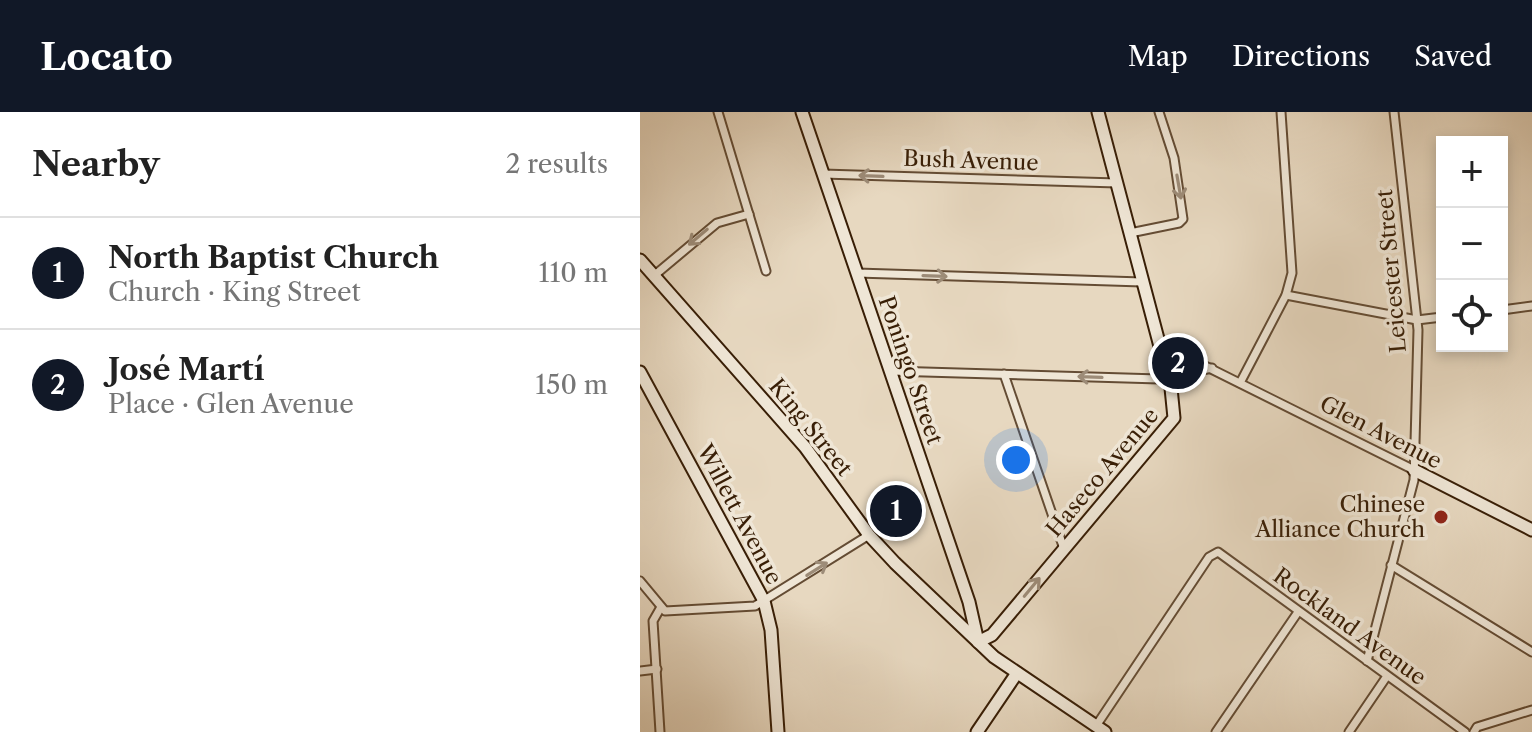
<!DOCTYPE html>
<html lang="en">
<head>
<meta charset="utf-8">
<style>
  :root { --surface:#fff; --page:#f6f6f6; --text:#222; --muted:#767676; --line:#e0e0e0; --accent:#111827 }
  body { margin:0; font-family:"Libre Caslon Text",serif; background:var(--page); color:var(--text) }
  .controls { position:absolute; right:24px; top:24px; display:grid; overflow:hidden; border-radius:0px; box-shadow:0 4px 12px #0003 }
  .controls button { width:72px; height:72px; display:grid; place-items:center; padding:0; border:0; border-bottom:2px solid var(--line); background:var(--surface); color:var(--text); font:40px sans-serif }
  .you { position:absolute; left:376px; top:348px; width:28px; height:28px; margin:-20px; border:6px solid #fff; border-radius:50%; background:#1a73e8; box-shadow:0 0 0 12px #1a73e833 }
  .badge { display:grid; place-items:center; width:52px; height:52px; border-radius:50%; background:var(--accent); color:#fff; font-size:26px; font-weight:700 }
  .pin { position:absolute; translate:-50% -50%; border:4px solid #fff; box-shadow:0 2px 8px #0006 }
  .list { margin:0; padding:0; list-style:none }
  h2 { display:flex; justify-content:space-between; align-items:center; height:104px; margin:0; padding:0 32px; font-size:34px }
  h2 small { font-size:26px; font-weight:400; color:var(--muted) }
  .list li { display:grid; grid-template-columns:52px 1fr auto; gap:24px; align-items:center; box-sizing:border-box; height:112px; padding:0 32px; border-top:2px solid var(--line) }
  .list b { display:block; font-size:30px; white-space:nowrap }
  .list p { margin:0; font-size:26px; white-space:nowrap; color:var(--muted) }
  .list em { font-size:26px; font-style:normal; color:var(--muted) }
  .icon { flex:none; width:44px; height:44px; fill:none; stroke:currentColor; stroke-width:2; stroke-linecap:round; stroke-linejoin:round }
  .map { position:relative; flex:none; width:892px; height:620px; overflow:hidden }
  header { display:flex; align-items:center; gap:48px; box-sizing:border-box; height:112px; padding:0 40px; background:var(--accent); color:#fff }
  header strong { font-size:38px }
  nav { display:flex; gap:44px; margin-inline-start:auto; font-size:28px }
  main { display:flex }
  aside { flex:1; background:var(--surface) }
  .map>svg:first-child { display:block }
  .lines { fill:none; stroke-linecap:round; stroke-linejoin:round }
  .street-casing { stroke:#644c34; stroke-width:11 }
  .secondary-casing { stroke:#381e06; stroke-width:15 }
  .street { stroke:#efe6d6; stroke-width:7 }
  .secondary { stroke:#efe6d6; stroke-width:11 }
  .oneway { stroke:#9d8c78 }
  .poi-dot { fill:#8f2418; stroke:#efe6d6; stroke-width:3 }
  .labels { text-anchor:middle; stroke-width:7; stroke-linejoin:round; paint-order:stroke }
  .street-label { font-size:22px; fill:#381e06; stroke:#efe6d6 }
  .poi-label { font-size:22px; fill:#381e06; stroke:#efe6d6; text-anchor:end }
</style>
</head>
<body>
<header>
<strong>Locato</strong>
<nav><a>Map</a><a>Directions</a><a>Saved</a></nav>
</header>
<main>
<aside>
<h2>Nearby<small>2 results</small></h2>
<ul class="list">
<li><span class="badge">1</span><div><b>North Baptist Church</b><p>Church · King Street</p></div><em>110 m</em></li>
<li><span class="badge">2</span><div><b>José Martí</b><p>Place · Glen Avenue</p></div><em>150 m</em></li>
</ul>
</aside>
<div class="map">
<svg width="892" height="620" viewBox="0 0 892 620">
  <rect width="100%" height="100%" fill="#e7d8c0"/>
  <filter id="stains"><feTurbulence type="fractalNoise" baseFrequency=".0025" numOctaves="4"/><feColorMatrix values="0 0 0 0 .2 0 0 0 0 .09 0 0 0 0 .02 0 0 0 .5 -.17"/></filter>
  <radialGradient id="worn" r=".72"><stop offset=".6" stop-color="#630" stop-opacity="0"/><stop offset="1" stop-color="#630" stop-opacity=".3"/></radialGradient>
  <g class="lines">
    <defs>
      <g id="street">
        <polyline points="78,0 126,159"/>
        <polyline points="183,62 477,71"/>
        <polyline points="490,121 539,111 543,107 534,46 519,0"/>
        <polyline points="217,161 502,170"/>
        <polyline points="16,162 77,111 109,102"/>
        <polyline points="646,183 777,208 802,205"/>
        <polyline points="862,198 892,194"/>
        <polyline points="519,231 774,358"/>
        <polyline points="251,259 519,267 572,256"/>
        <polyline points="364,262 424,437"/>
        <polyline points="600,271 646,183 652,161 641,0"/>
        <polyline points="751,453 892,540"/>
        <polyline points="0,469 25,499 115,494 229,423"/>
        <polyline points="727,549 774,368 778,218 754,0"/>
        <polyline points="0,559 17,557"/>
        <polyline points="456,614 569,445 578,440 825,620"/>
        <polyline points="20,620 13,509 21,495"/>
        <polyline points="576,620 658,500"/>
        <polyline points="709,620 747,564"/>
        <polyline points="834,620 837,615 892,598"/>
      </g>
      <g id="secondary">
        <polyline points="162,0 329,490 338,530 352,523 534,306 531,276 458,0"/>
        <polyline points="0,148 165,335 229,423 255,451 354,545 465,620"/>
        <polyline points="0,260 124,489 131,518 138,620"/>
        <polyline points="774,358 892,418"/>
        <polyline points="337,620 377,561"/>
      </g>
    </defs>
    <use href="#street" class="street-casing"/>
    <use href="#secondary" class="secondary-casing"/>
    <use href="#street" class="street"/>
    <use href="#secondary" class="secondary"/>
  </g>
  <defs><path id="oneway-shaft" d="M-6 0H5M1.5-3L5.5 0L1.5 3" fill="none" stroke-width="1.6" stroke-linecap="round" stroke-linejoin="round" transform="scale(2)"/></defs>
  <g class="oneway">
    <use href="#oneway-shaft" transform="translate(231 64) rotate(-178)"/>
    <use href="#oneway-shaft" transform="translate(539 75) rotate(80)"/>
    <use href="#oneway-shaft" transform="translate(58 125) rotate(140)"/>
    <use href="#oneway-shaft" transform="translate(295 164) rotate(2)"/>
    <use href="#oneway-shaft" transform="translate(450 265) rotate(-178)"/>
    <use href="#oneway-shaft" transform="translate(177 457) rotate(-32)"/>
    <use href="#oneway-shaft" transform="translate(392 475) rotate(-50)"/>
  </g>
  <circle class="poi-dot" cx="801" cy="405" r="8"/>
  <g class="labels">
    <g class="street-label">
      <text transform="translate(331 48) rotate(2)" y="8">Bush Avenue</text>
      <text transform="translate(751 159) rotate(-95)" y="8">Leicester Street</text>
      <text transform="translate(271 258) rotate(71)" y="8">Poningo Street</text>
      <text transform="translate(171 315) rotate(51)" y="8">King Street</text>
      <text transform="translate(741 320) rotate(27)" y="8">Glen Avenue</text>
      <text transform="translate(462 360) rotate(-50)" y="8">Haseco Avenue</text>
      <text transform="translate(100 402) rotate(62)" y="8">Willett Avenue</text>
      <text transform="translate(710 514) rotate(36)" y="8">Rockland Avenue</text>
    </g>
    <g class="poi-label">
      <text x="785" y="400">Chinese<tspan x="785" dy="25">Alliance Church</tspan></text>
    </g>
  </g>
  <rect width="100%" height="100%" filter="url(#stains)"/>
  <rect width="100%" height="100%" fill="url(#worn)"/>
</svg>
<div class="controls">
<button>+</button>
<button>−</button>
<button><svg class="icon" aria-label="locate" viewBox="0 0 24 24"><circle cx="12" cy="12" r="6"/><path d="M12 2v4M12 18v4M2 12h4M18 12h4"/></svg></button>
</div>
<div class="you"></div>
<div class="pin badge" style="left:256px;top:399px">1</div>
<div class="pin badge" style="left:538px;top:251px">2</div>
</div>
</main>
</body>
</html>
